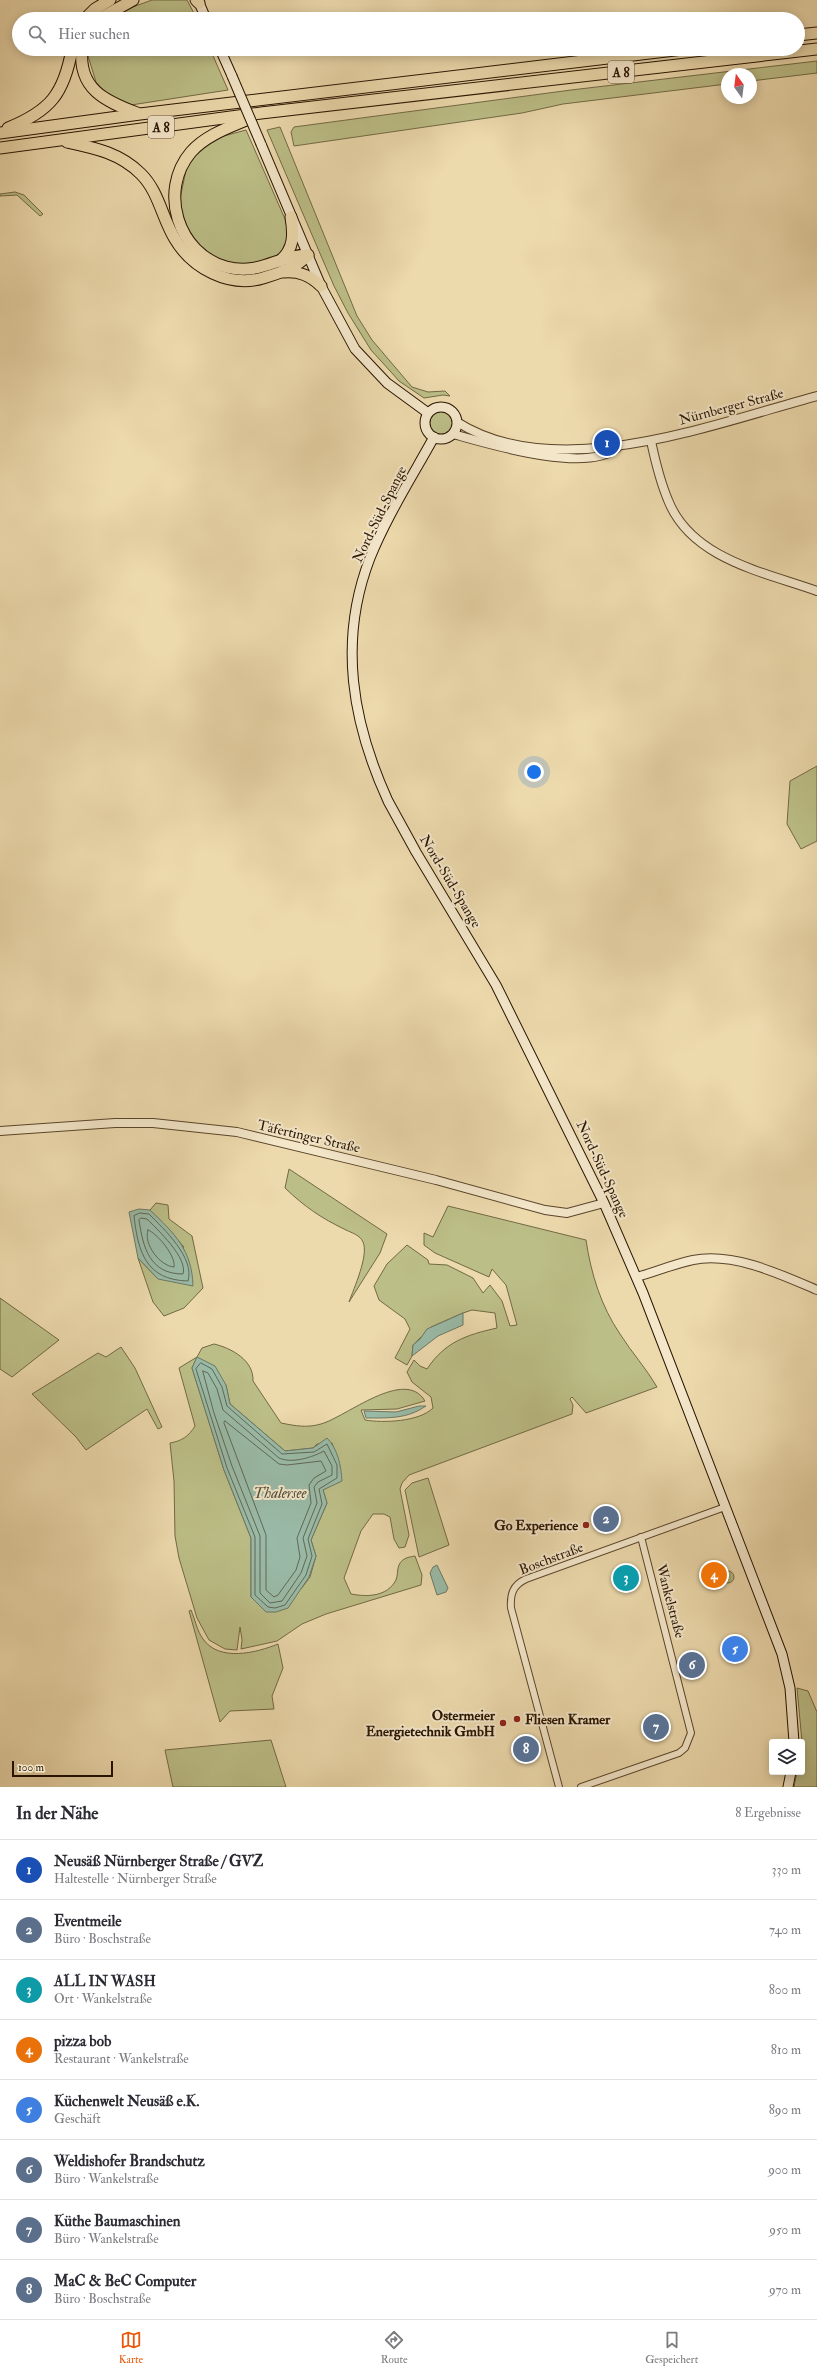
<!DOCTYPE html>
<html lang="de">
<head>
<meta charset="utf-8">
<style>
  :root { --surface:#fff; --page:#f2f2f3; --text:#2b2b33; --muted:#7c7c81; --line:#e1e1e2; --accent:#ea580c }
  body { margin:0; font-family:"IM FELL Double Pica",serif; background:var(--page); color:var(--text) }
  .controls { position:absolute; right:12px; bottom:12px; display:grid; overflow:hidden; border-radius:4px; box-shadow:0 2px 10px #0003 }
  .controls button { width:36px; height:36px; display:grid; place-items:center; padding:0; border:0; border-bottom:1px solid var(--line); background:var(--surface); color:var(--text); font:20px sans-serif }
  .compass { position:absolute; left:721px; top:68px; width:36px; height:36px; border-radius:50%; background:var(--surface); box-shadow:0 2px 10px #0003; rotate:346deg }
  .scale { position:absolute; left:12px; bottom:10px; width:101px; box-sizing:border-box; padding-left:4px; border:2px solid #291400; border-top:0; font-size:11px; line-height:14px; white-space:nowrap; color:#291400; -webkit-text-stroke:3px #f3e6c9; paint-order:stroke }
  .you { position:absolute; left:534px; top:772px; width:14px; height:14px; margin:-10px; border:3px solid #fff; border-radius:50%; background:#1a73e8; box-shadow:0 0 0 6px #1a73e833 }
  .badge { display:grid; place-items:center; width:26px; height:26px; border-radius:50%; background:var(--accent); color:#fff; font-size:13px; font-weight:700 }
  .pin { position:absolute; translate:-50% -50%; border:2px solid #fff; box-shadow:0 1px 4px #0006 }
  .list { margin:0; padding:0; list-style:none }
  h2 { display:flex; justify-content:space-between; align-items:center; height:52px; margin:0; padding:0 16px; font-size:17px }
  h2 small { font-size:13px; font-weight:400; color:var(--muted) }
  .list li { display:grid; grid-template-columns:26px 1fr auto; gap:12px; align-items:center; box-sizing:border-box; height:60px; padding:0 16px; border-top:1px solid var(--line) }
  .list b { display:block; font-size:15px; white-space:nowrap }
  .list p { margin:0; font-size:13px; white-space:nowrap; color:var(--muted) }
  .list em { font-size:13px; font-style:normal; color:var(--muted) }
  .icon { flex:none; width:22px; height:22px; fill:none; stroke:currentColor; stroke-width:2; stroke-linecap:round; stroke-linejoin:round }
  .map { position:relative; flex:none; width:817px; height:1787px; overflow:hidden }
  .search { position:absolute; background:var(--surface); box-shadow:0 2px 10px #0003; left:12px; right:12px; top:12px; height:44px; display:flex; align-items:center; gap:10px; box-sizing:border-box; padding:0 14px; border-radius:22px; color:var(--muted); font-size:15px }
  .sheet { height:532px; background:var(--surface) }
  nav { display:flex; justify-content:space-around; align-items:center; box-sizing:border-box; height:56px; border-top:1px solid var(--line); background:var(--surface); font-size:11px; color:var(--muted) }
  nav a { display:grid; justify-items:center; gap:2px }
  nav .on { color:var(--accent) }
  .map>svg:first-child { display:block }
  .green { fill:#bcbe87; stroke:#726944; fill-rule:evenodd }
  .water { fill:#99baa7; stroke:#6c7864 }
  .lines { fill:none; stroke-linecap:round; stroke-linejoin:round }
  .shore { stroke:#616754; stroke-width:1 }
  .minor-casing { stroke:#5a452b; stroke-width:8 }
  .tertiary-casing { stroke:#5a452b; stroke-width:10 }
  .secondary-casing { stroke:#291400; stroke-width:11 }
  .motorway-casing { stroke:#291400; stroke-width:13 }
  .minor { stroke:#f3e6c9; stroke-width:6 }
  .tertiary { stroke:#f3e6c9; stroke-width:8 }
  .secondary { stroke:#f3e6c9; stroke-width:9 }
  .motorway { stroke:#ecd9ac; stroke-width:11 }
  .secondary-bridge-casing { stroke:#291400; stroke-width:11; stroke-linecap:butt }
  .secondary-bridge { stroke:#f3e6c9; stroke-width:9 }
  .poi-dot { fill:#8f2418; stroke:#f3e6c9; stroke-width:1.5 }
  .labels { text-anchor:middle; stroke-width:4; stroke-linejoin:round; paint-order:stroke }
  .shield { fill:#f3e6c9; stroke:#66533c; stroke-width:1 }
  .shield-label { font-size:13px; font-weight:bold; fill:#291400 }
  .street-label { font-size:14px; fill:#291400; stroke:#f3e6c9 }
  .poi-label { font-size:14px; font-weight:bold; fill:#291400; stroke:#f3e6c9; text-anchor:end }
  .water-label { font-size:15px; font-style:italic; fill:#504e3a; stroke:#f3e6c9 }
</style>
</head>
<body>
<div class="map">
<svg width="817" height="1787" viewBox="0 0 817 1787">
  <rect width="100%" height="100%" fill="#ecd9ac"/>
  <filter id="stains"><feTurbulence type="fractalNoise" baseFrequency=".005" numOctaves="4"/><feColorMatrix values="0 0 0 0 .2 0 0 0 0 .09 0 0 0 0 .02 0 0 0 .5 -.17"/></filter>
  <radialGradient id="worn" r=".72"><stop offset=".6" stop-color="#630" stop-opacity="0"/><stop offset="1" stop-color="#630" stop-opacity=".3"/></radialGradient>
  <g class="green">
    <polygon points="152,0 187,0 197,19 108,19 119,12"/>
    <polygon points="89,49 210,49 228,90 131,105 107,94 96,82 88,56"/>
    <polygon points="817,61 817,73 751,81 751,74 727,74 727,84 563,104 522,113 294,146 291,132 294,127 571,90"/>
    <polygon points="280,127 357,316 372,340 412,387 428,392 445,391 450,396 443,395 424,398 399,381 391,372 371,350 348,313 334,286 267,130"/>
    <polygon points="246,130 285,219 288,232 286,252 276,261 238,268 207,256 187,234 179,204 186,170 196,154 209,143 220,137"/>
    <polygon points="15,192 24,195 43,214 40,216 17,195 0,196 0,194"/>
    <circle cx="441" cy="423" r="13"/>
    <polygon points="817,766 817,841 801,849 787,824 790,781"/>
    <path d="M289,1169L387,1234L380,1253L349,1302C354,1288 369,1255 363,1242C360,1235 352,1233 346,1230C321,1218 305,1207 285,1188Z"/>
    <polygon points="156,1203 168,1205 169,1219 192,1236 203,1288 184,1308 164,1316 153,1302 138,1258 158,1279 184,1247 150,1210"/>
    <path d="M448,1206L586,1240C591,1274 601,1306 620,1334C632,1353 646,1368 657,1387L586,1413L572,1397L570,1399L573,1405L572,1414L409,1475L402,1483L400,1489L409,1535L405,1547L399,1548L394,1539L390,1517L384,1514H373L361,1531L344,1578L351,1594C367,1597 387,1597 396,1580C398,1575 397,1569 399,1565C402,1558 409,1557 415,1556L422,1575L421,1585L326,1614L302,1624L277,1641L241,1649L242,1640L240,1627L237,1650L225,1649L209,1640L197,1618L179,1558L175,1536L174,1481L170,1443C182,1441 189,1436 195,1426L179,1368L197,1357L202,1348L214,1344C231,1348 254,1360 253,1381L281,1423C296,1426 307,1428 321,1424C346,1417 405,1367 425,1401L397,1409L361,1410L365,1420C383,1423 419,1422 433,1408L431,1397L412,1382L407,1372L414,1360L420,1366L427,1369C445,1342 466,1335 497,1328L495,1313L472,1310L463,1313L431,1327L413,1345L412,1356L407,1365L395,1358L410,1329L405,1319L379,1300L374,1286L387,1264L407,1245L428,1260L429,1264L447,1265L473,1278L483,1293L490,1285L502,1301L510,1326L517,1325L506,1285L492,1269L489,1277L435,1253L424,1245V1233L433,1237ZM197,1357L226,1385L230,1404L285,1451L313,1448L317,1444L332,1443L334,1449L330,1486L323,1490L327,1503L311,1540L316,1556L310,1577L301,1589L251,1597V1538L224,1470L192,1368Z"/>
    <polygon points="0,1298 59,1340 12,1377 0,1369"/>
    <polygon points="121,1347 135,1368 162,1427 158,1429 147,1409 86,1450 76,1437 32,1394 98,1353 106,1357"/>
    <polygon points="428,1478 449,1545 419,1557 405,1490 412,1483"/>
    <circle cx="728" cy="1577" r="6"/>
    <path d="M191,1610C195,1619 197,1631 203,1639C219,1662 256,1653 278,1644L283,1668L272,1696L274,1709L230,1711L220,1722L189,1611Z"/>
    <polygon points="797,1688 808,1691 817,1712 817,1787 794,1787 797,1772 802,1772 802,1742"/>
    <polygon points="271,1740 286,1787 173,1787 165,1750"/>
  </g>
  <g class="water">
    <path d="M139,1209L150,1210C175,1234 192,1250 193,1286L158,1279L138,1258L129,1212Z"/>
    <polygon points="463,1313 463,1325 438,1336 412,1356 413,1345 420,1339 427,1329"/>
    <path d="M197,1357L215,1366L226,1385L230,1404L285,1451L313,1448L327,1438C338,1449 341,1466 342,1481L323,1490L327,1503L311,1540L316,1556L309,1577L288,1608L276,1612H266L251,1597V1538L224,1470L192,1368Z"/>
    <path d="M419,1406H426C407,1419 389,1418 366,1418L364,1411L396,1412Z"/>
    <polygon points="437,1565 448,1588 446,1592 437,1595 430,1573 433,1567"/>
  </g>
  <g class="lines">
    <g class="shore">
      <path d="M140,1213L149,1214C164,1229 195,1258 188,1281C146,1280 138,1252 134,1216Z"/>
      <path d="M141,1218L147,1219C158,1230 188,1258 183,1274C150,1274 143,1248 139,1220Z"/>
      <path d="M148,1230C157,1233 176,1256 174,1267C160,1266 143,1244 148,1230Z"/>
      <polygon points="201,1363 212,1369 222,1387 227,1406 282,1454 314,1452 327,1444 337,1465 337,1478 319,1489 322,1504 308,1539 312,1556 306,1575 285,1605 275,1608 268,1607 255,1595 255,1537 227,1468 196,1369"/>
      <path d="M203,1371L208,1373L217,1389L223,1410L279,1458C292,1464 313,1457 324,1451L332,1466V1475L318,1482L314,1487L317,1503L303,1538L307,1556L301,1573L282,1601L270,1603L260,1593V1536L232,1466L214,1413Z"/>
      <polygon points="225,1421 279,1464 287,1465 321,1461 326,1471 314,1478 309,1485 311,1503 297,1538 300,1557 296,1570 278,1595 274,1597 266,1590 266,1535 224,1423"/>
    </g>
    <defs>
      <g id="minor">
        <path d="M559,1787L511,1608C510,1594 513,1585 526,1579L725,1507"/>
        <polyline points="581,1787 679,1753 685,1748 691,1733 641,1537"/>
      </g>
      <g id="tertiary">
        <path d="M457,422C556,485 713,424 817,396"/>
        <path d="M453,434C489,444 586,474 617,448"/>
        <path d="M651,441C655,460 660,481 668,500C691,559 764,572 817,591"/>
        <polyline points="0,1131 115,1123 153,1123 237,1132 436,1180 545,1210 567,1213 604,1203"/>
        <path d="M637,1277C655,1272 674,1264 693,1260C733,1252 780,1274 817,1290"/>
      </g>
      <g id="secondary">
        <polyline points="198,0 206,19"/>
        <polyline points="220,49 232,76"/>
        <polyline points="261,144 321,286 355,349 387,383 428,413"/>
        <circle cx="441" cy="423" r="16"/>
        <path d="M434,437C412,477 387,516 370,558C338,641 352,722 388,801L416,852L496,985L604,1203L643,1293L782,1654L790,1688L794,1742"/>
        <polyline points="788,1787 791,1772"/>
      </g>
      <g id="motorway">
        <polyline points="196,0 199,3"/>
        <polyline points="85,19 95,9 110,0"/>
        <polyline points="99,19 133,0"/>
        <polyline points="798,35 817,33"/>
        <path d="M82,49C78,89 105,101 137,113"/>
        <path d="M251,118C230,127 206,135 191,152C158,191 178,254 226,267C260,276 278,255 308,255"/>
        <path d="M8,128C50,111 64,94 72,49"/>
        <polyline points="0,133 140,114 683,49"/>
        <path d="M67,142C95,148 120,153 141,174C159,192 162,218 175,239C192,268 229,288 263,278C279,273 296,268 308,255"/>
        <polyline points="0,148 261,113 817,49"/>
        <path d="M280,261C294,249 294,235 291,217"/>
        <path d="M284,272C299,271 310,275 321,286"/>
      </g>
    </defs>
    <use href="#minor" class="minor-casing"/>
    <use href="#tertiary" class="tertiary-casing"/>
    <use href="#secondary" class="secondary-casing"/>
    <use href="#motorway" class="motorway-casing"/>
    <use href="#minor" class="minor"/>
    <use href="#tertiary" class="tertiary"/>
    <use href="#secondary" class="secondary"/>
    <use href="#motorway" class="motorway"/>
    <defs>
      <polyline id="secondary-bridge" points="232,76 261,144"/>
    </defs>
    <use href="#secondary-bridge" class="secondary-bridge-casing"/>
    <use href="#secondary-bridge" class="secondary-bridge"/>
  </g>
  <g class="poi-dot">
    <circle cx="586" cy="1525" r="4"/>
    <circle cx="517" cy="1719" r="4"/>
    <circle cx="503" cy="1723" r="4"/>
  </g>
  <g class="labels">
    <g class="shield">
      <rect x="608" y="61" width="26" height="22" rx="3"/>
      <rect x="148" y="116" width="26" height="22" rx="3"/>
    </g>
    <g class="shield-label">
      <text x="621" y="77">A 8</text>
      <text x="161" y="132">A 8</text>
    </g>
    <g class="street-label">
      <text transform="translate(731 406) rotate(-15)" y="5">Nürnberger Straße</text>
      <text transform="translate(379 514) rotate(-64)" y="5">Nord-Süd-Spange</text>
      <text transform="translate(451 881) rotate(59)" y="5">Nord-Süd-Spange</text>
      <text transform="translate(309 1136) rotate(13)" y="5">Täfertinger Straße</text>
      <text transform="translate(603 1169) rotate(65)" y="5">Nord-Süd-Spange</text>
      <text transform="translate(551 1558) rotate(-21)" y="5">Boschstraße</text>
      <text transform="translate(671 1601) rotate(75)" y="5">Wankelstraße</text>
    </g>
    <g class="poi-label">
      <text x="578" y="1530">Go Experience</text>
      <text x="495" y="1720">Ostermeier<tspan x="495" dy="16">Energietechnik GmbH</tspan></text>
      <text x="525" y="1724" text-anchor="start">Fliesen Kramer</text>
    </g>
    <g class="water-label">
      <text x="280" y="1498">Thalersee</text>
    </g>
  </g>
  <rect width="100%" height="100%" filter="url(#stains)"/>
  <rect width="100%" height="100%" fill="url(#worn)"/>
</svg>
<div class="controls">
<button><svg class="icon" aria-label="layers" viewBox="0 0 24 24"><path d="M12 4l9 5-9 5-9-5zM3 14l9 5 9-5"/></svg></button>
</div>
<svg class="compass" viewBox="-18 -18 36 36"><path d="M0-13l5 13h-10z" fill="#e53935"/><path d="M0 13l5-13h-10z" fill="#7c7c81"/></svg>
<div class="scale">100 m</div>
<div class="you"></div>
<div class="pin badge" style="left:607px;top:443px;background:#1a4fb4">1</div>
<div class="pin badge" style="left:606px;top:1519px;background:#5c6f8a">2</div>
<div class="pin badge" style="left:626px;top:1578px;background:#0f9aa8">3</div>
<div class="pin badge" style="left:714px;top:1575px;background:#e8710a">4</div>
<div class="pin badge" style="left:735px;top:1649px;background:#3f7fe0">5</div>
<div class="pin badge" style="left:692px;top:1665px;background:#5c6f8a">6</div>
<div class="pin badge" style="left:656px;top:1727px;background:#5c6f8a">7</div>
<div class="pin badge" style="left:526px;top:1749px;background:#5c6f8a">8</div>
<div class="search"><svg class="icon" aria-label="search" viewBox="0 0 24 24"><circle cx="10" cy="10" r="6"/><path d="M15 15l6 6"/></svg>Hier suchen</div>
</div>
<section class="sheet">
<h2>In der Nähe<small>8 Ergebnisse</small></h2>
<ul class="list">
<li><span class="badge" style="background:#1a4fb4">1</span><div><b>Neusäß Nürnberger Straße / GVZ</b><p>Haltestelle · Nürnberger Straße</p></div><em>330 m</em></li>
<li><span class="badge" style="background:#5c6f8a">2</span><div><b>Eventmeile</b><p>Büro · Boschstraße</p></div><em>740 m</em></li>
<li><span class="badge" style="background:#0f9aa8">3</span><div><b>ALL IN WASH</b><p>Ort · Wankelstraße</p></div><em>800 m</em></li>
<li><span class="badge" style="background:#e8710a">4</span><div><b>pizza bob</b><p>Restaurant · Wankelstraße</p></div><em>810 m</em></li>
<li><span class="badge" style="background:#3f7fe0">5</span><div><b>Küchenwelt Neusäß e.K.</b><p>Geschäft</p></div><em>890 m</em></li>
<li><span class="badge" style="background:#5c6f8a">6</span><div><b>Weldishofer Brandschutz</b><p>Büro · Wankelstraße</p></div><em>900 m</em></li>
<li><span class="badge" style="background:#5c6f8a">7</span><div><b>Küthe Baumaschinen</b><p>Büro · Wankelstraße</p></div><em>950 m</em></li>
<li><span class="badge" style="background:#5c6f8a">8</span><div><b>MaC &amp; BeC Computer</b><p>Büro · Boschstraße</p></div><em>970 m</em></li>
</ul>
</section>
<nav>
<a class="on"><svg class="icon" aria-label="map" viewBox="0 0 24 24"><path d="M3 6l6-2 6 2 6-2v14l-6 2-6-2-6 2zM9 4v14M15 6v14"/></svg>Karte</a>
<a><svg class="icon" aria-label="directions" viewBox="0 0 24 24"><path d="M12 3l9 9-9 9-9-9zM9 14v-3h6M13 9l2 2-2 2"/></svg>Route</a>
<a><svg class="icon" aria-label="saved" viewBox="0 0 24 24"><path d="M7 4h10v16l-5-4-5 4z"/></svg>Gespeichert</a>
</nav>
</body>
</html>
